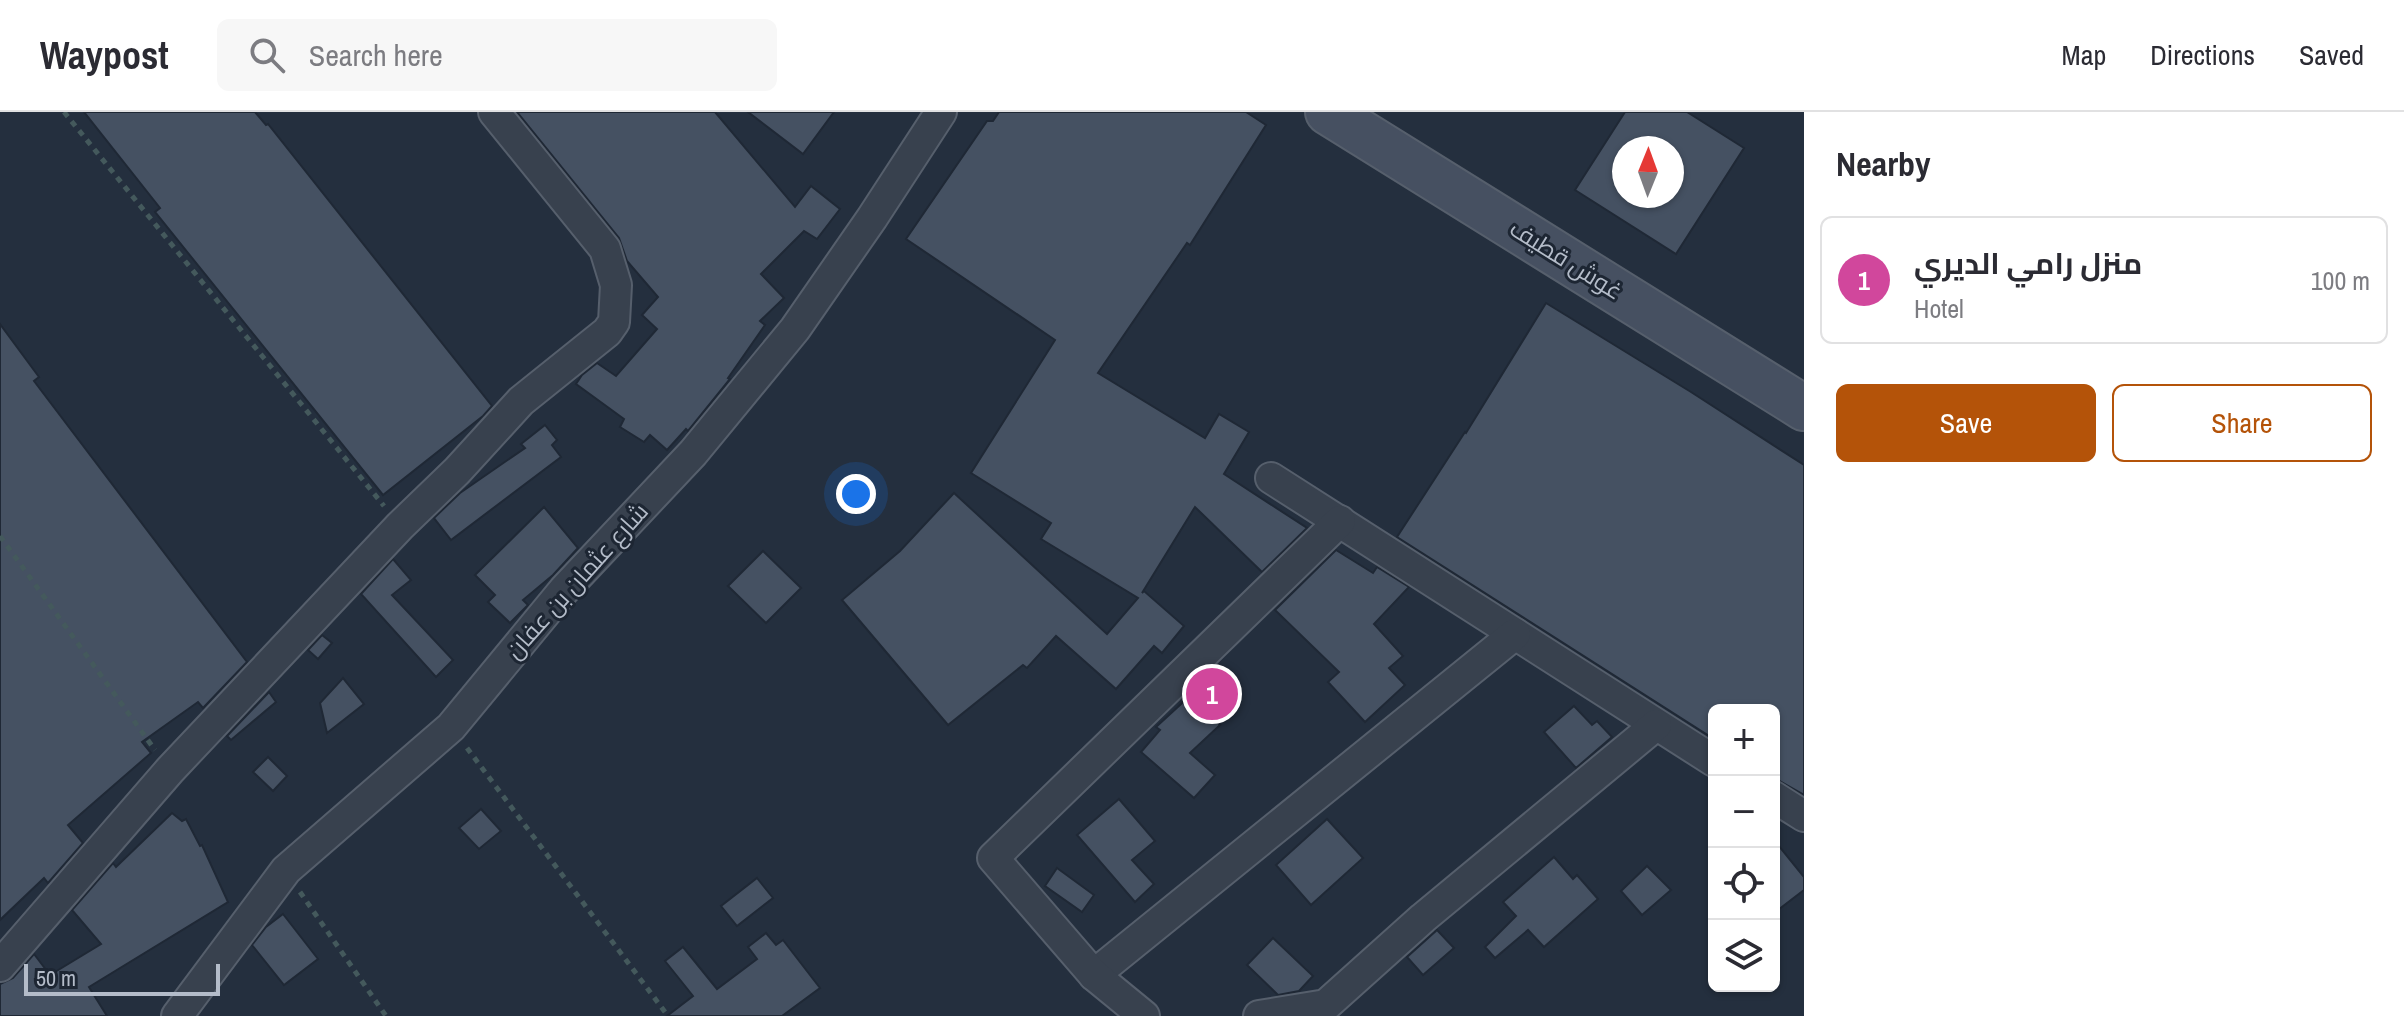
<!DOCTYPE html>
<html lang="en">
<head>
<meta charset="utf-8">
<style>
  :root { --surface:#fff; --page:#f7f7f7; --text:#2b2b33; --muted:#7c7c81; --line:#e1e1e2; --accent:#b45309 }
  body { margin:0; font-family:"Archivo Narrow",Cairo,sans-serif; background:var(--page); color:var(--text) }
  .controls { position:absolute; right:24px; bottom:24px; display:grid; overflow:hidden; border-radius:12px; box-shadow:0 2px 6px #0004 }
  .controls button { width:72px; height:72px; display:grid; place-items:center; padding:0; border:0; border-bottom:2px solid var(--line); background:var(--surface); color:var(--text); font:40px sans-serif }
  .compass { position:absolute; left:1612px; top:24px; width:72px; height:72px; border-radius:50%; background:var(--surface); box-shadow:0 2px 6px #0004; rotate:1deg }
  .scale { position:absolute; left:24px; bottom:20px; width:196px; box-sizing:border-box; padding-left:8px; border:4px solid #b4bcc9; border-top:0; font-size:22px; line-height:28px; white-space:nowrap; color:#b4bcc9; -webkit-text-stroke:6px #1d2633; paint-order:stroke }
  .you { position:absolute; left:856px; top:382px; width:28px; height:28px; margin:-20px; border:6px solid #fff; border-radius:50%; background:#1a73e8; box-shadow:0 0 0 12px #1a73e833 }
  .badge { display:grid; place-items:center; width:52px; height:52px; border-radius:50%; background:var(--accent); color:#fff; font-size:26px; font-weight:700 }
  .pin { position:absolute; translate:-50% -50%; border:4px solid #fff; box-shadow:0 2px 8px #0006 }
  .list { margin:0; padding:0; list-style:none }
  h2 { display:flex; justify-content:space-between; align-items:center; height:104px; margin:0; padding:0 32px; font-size:34px }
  h2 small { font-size:26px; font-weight:400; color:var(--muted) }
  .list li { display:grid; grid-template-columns:52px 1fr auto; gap:24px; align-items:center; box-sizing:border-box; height:128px; margin:0 16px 16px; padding:0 16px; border:2px solid var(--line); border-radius:12px }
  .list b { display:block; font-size:30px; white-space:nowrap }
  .list p { margin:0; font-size:26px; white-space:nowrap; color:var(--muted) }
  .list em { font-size:26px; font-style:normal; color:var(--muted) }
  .actions { display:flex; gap:16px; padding:24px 32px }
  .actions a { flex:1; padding:18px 0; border:2px solid var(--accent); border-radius:12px; text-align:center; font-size:28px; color:var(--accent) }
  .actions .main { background:var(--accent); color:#fff }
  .icon { flex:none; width:44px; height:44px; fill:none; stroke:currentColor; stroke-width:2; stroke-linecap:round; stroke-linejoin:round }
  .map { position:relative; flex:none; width:1804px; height:904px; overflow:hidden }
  header { display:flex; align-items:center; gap:48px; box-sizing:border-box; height:112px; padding:0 40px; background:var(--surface); border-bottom:2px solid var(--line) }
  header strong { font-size:38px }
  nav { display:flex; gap:44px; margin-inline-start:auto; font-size:28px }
  .search { width:560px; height:72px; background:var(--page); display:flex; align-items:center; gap:20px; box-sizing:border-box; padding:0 28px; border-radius:12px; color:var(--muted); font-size:30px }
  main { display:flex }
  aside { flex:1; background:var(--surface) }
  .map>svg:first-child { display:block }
  .building { fill:#455162; stroke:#1f2835; stroke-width:2; fill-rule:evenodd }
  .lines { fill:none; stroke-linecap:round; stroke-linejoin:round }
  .street-casing { stroke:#565f6c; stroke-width:34 }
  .secondary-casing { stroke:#565f6c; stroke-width:48 }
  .path { stroke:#44595c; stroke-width:5; stroke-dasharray:6 6; stroke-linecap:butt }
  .street { stroke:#38414e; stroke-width:30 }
  .secondary { stroke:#465061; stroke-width:44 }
  .labels { text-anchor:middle; stroke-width:6; stroke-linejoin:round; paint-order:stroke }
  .street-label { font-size:24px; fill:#b4bcc9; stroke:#1d2633 }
</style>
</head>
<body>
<header>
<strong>Waypost</strong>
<div class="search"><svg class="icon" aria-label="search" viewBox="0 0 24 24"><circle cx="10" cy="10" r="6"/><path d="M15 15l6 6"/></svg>Search here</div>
<nav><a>Map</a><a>Directions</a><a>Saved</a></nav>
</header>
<main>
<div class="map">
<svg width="1804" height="904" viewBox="0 0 1804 904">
  <rect width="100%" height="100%" fill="#242f3e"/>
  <g class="building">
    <polygon points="84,0 255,0 266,13 268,12 492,294 483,304 383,383 155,100 160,96"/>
    <polygon points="517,0 715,0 795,95 811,74 840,97 817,127 804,119 761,162 784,186 760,209 765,213 728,266 730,267 688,319 686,317 667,338 650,323 644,330 620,315 624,307 576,272 582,263 597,251 616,264 657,217 642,203 658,185 627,149 619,126"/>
    <polygon points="748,0 834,0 803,42"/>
    <polygon points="999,0 1246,0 1266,13 1190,133 1187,131 1098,261 1205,326 1219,302 1249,320 1224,362 1307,416 1262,460 1195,395 1142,481 1144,479 1184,514 1162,541 1154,534 1116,577 1056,524 1027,556 1023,553 948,613 842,488 900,439 954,381 1107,522 1138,486 1041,427 1051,411 971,361 1055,228 906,127 987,9 993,9"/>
    <path d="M1625,0H1687L1744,36L1676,142L1575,78ZM1624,36H1672V84H1624Z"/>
    <polygon points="1546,191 1691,280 1804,353 1804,683 1774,666 1774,598 1714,598 1714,627 1397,425 1465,320 1466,321"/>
    <polygon points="0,212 39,265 34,269 247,550 203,596 198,590 142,630 151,641 68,713 83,731 48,771 44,766 0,808"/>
    <polygon points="545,313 557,328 552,333 561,345 451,428 434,406 460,381 525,336 521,332"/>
    <polygon points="544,395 578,436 553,463 523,488 528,493 510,511 488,490 495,483 475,463"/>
    <polygon points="1336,438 1373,461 1377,455 1409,475 1374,512 1403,544 1389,556 1405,573 1365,610 1328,570 1339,560 1275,498"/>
    <polygon points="763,439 801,476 766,511 728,474"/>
    <polygon points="393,447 411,468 392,483 453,548 436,565 361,482"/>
    <polygon points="322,523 332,531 318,547 308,538"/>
    <polygon points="343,566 364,592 327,621 320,591"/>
    <polygon points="1219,579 1234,596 1218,611 1220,613 1190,641 1215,663 1194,686 1141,640 1160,618 1156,615 1192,582 1203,594"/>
    <polygon points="269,580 276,590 231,628 227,624"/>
    <polygon points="1574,594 1592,613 1597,609 1612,625 1576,656 1544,620"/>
    <polygon points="268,645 287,664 273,679 253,660"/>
    <polygon points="1119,687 1155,729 1132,748 1154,772 1135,790 1077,723"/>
    <polygon points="481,697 501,719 479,737 459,716"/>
    <polygon points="172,701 182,709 186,707 200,734 202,733 228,790 89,875 107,904 0,904 0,872 13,866 34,842 50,863 101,832 72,798 113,751 116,755"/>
    <polygon points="1327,707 1363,746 1311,793 1276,753"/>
    <polygon points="1774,728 1804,765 1804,778 1774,801"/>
    <polygon points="1554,745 1573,767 1577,763 1598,787 1544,835 1528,818 1495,846 1485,835 1516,804 1503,790"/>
    <polygon points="1647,754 1671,778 1642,803 1621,779"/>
    <polygon points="1057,756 1094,783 1082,800 1045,774"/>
    <polygon points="757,766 773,786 737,814 721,794"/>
    <polygon points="283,802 318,847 284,873 252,833 266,815"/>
    <polygon points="1437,818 1454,836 1423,863 1407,845"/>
    <polygon points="766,821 776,833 783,828 820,876 782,904 667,904 693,884 665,849 683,835 717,877 757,847 748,835"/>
    <polygon points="1273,826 1313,864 1299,879 1278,883 1247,853"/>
  </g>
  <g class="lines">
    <defs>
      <g id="street">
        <polyline points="1271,366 1714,649"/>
        <polyline points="1774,685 1804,704"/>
        <polyline points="0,854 170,658 400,414 457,359 521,289 607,220 614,210 616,173 605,137 494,0"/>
        <polyline points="1094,863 1515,522"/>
        <polyline points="177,904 286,758 451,615 564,478 693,341 795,217 872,106 941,0"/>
        <polyline points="1144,904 1094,863 993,746 1340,409"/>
        <polyline points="1259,904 1326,893 1423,806 1656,613"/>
      </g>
      <polyline id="secondary" points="1328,0 1804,296"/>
    </defs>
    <use href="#street" class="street-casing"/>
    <use href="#secondary" class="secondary-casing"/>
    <g class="path">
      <polyline points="64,0 384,394"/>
      <polyline points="0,424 155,638"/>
      <polyline points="467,636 668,904"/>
      <polyline points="300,780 386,904"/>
    </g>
    <use href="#street" class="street"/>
    <use href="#secondary" class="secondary"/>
  </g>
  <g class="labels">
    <g class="street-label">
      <text transform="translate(1566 148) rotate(32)" y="8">غوش قطيف</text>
      <text transform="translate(577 469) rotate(-48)" y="8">شارع عثمان بن عفان</text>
    </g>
  </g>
</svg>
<div class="controls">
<button>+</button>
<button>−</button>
<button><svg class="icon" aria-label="locate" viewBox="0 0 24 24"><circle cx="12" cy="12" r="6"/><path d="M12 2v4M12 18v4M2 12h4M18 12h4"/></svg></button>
<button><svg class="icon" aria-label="layers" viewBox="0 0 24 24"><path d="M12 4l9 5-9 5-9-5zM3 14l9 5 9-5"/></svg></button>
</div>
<svg class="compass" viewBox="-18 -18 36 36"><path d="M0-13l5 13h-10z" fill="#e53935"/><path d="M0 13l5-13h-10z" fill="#7c7c81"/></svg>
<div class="scale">50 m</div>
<div class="you"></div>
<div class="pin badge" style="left:1212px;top:582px;background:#d1479c">1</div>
</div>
<aside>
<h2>Nearby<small></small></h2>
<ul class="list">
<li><span class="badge" style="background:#d1479c">1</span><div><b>منزل رامي الديري</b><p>Hotel</p></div><em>100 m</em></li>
</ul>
<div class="actions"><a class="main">Save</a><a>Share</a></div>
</aside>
</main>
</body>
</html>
